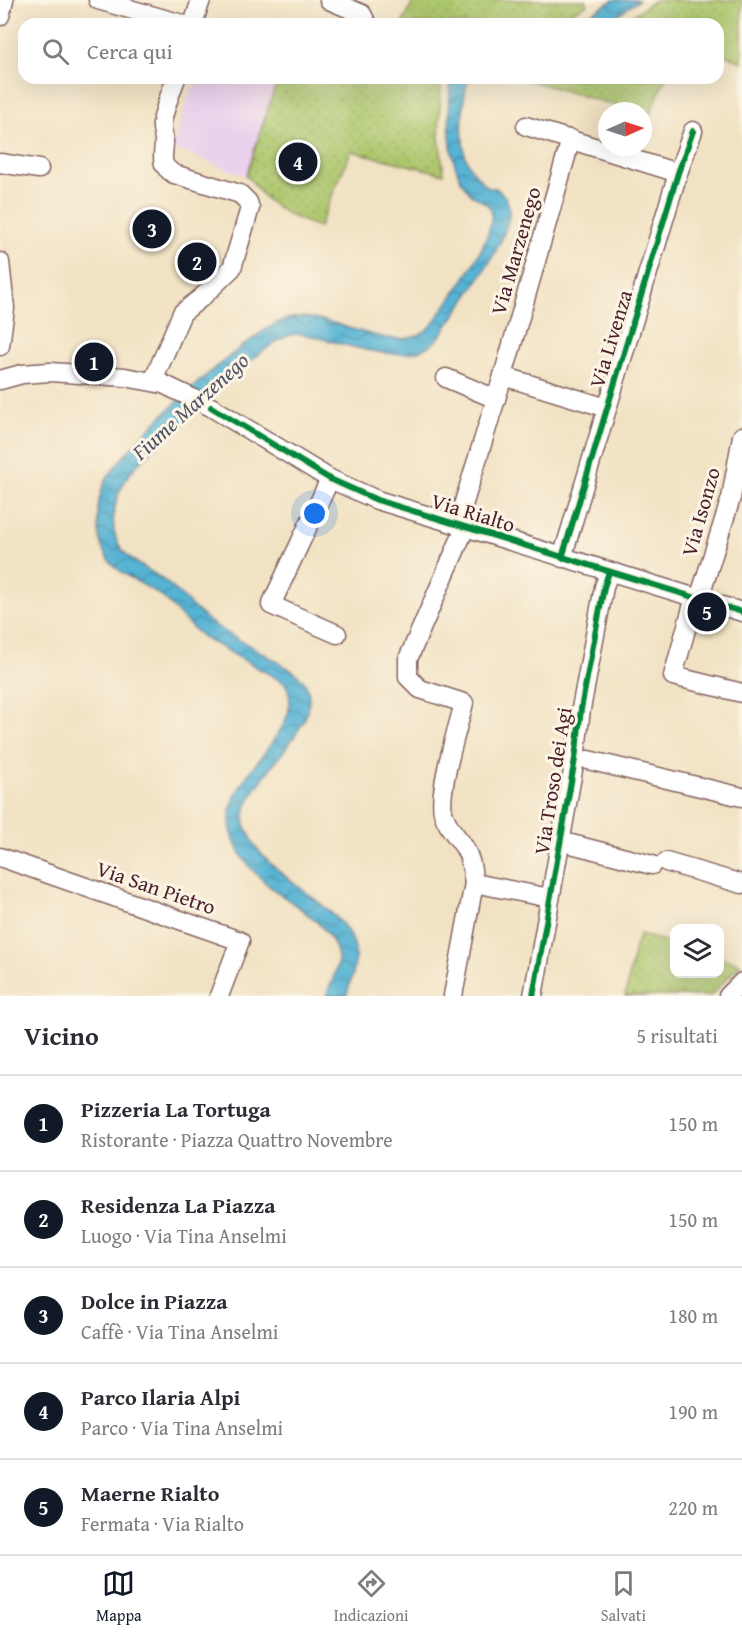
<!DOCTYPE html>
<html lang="it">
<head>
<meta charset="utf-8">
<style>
  :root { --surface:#fff; --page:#f7f7f7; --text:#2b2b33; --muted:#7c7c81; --line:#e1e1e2; --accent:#111827 }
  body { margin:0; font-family:"Gentium Book Plus",serif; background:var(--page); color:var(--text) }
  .controls { position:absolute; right:18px; bottom:18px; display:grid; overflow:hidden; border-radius:12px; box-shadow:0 6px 24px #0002 }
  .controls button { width:54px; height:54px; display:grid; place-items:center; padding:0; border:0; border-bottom:2px solid var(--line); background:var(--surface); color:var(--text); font:30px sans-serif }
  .compass { position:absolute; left:598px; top:102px; width:54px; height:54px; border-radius:50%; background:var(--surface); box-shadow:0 6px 24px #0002; rotate:87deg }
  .you { position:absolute; left:315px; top:514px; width:21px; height:21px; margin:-15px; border:4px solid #fff; border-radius:50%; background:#1a73e8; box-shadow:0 0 0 9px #1a73e833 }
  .badge { display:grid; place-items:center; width:39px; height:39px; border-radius:50%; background:var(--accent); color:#fff; font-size:20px; font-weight:700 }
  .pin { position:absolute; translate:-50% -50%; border:3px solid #fff; box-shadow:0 2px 6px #0006 }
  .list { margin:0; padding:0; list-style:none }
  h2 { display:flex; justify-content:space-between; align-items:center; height:78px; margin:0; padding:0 24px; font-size:26px }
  h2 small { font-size:20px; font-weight:400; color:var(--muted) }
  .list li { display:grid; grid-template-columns:39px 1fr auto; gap:18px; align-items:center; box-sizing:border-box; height:96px; padding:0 24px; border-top:2px solid var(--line) }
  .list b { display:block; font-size:22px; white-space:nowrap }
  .list p { margin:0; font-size:20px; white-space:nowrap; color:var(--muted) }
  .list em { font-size:20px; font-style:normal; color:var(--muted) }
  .icon { flex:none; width:33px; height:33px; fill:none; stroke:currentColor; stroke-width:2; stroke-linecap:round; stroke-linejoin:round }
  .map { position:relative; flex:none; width:742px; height:996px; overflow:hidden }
  .search { position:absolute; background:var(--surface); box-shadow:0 6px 24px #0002; left:18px; right:18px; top:18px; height:66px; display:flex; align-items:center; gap:15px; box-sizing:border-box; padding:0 21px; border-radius:18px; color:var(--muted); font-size:22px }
  .sheet { height:558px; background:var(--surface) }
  nav { display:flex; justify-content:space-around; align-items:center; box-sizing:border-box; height:84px; border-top:2px solid var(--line); background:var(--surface); font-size:16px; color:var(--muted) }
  nav a { display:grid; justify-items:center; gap:3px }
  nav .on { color:var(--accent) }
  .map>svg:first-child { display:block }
  .built { fill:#ead1ec }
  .park { fill:url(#park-dots); stroke:#7c734c; stroke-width:1.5 }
  .water { fill:url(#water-waves); stroke:#506980; stroke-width:1.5 }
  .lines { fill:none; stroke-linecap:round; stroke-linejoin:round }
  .minor-casing { stroke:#846360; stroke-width:21 }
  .minor { stroke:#fff; stroke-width:18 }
  .cycleway-casing { stroke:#fcf5e5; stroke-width:10 }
  .cycleway { stroke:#00873e; stroke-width:6 }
  .labels { text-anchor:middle; stroke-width:6; stroke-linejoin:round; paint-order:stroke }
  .street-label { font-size:21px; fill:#4a1f2b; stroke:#fcf5e5 }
  .water-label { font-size:22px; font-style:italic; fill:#4e5366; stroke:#fcf5e5 }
</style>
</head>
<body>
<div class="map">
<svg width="742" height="996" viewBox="0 0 742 996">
  <defs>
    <pattern id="park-dots" width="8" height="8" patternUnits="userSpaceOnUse" patternTransform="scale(1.5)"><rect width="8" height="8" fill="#adc76d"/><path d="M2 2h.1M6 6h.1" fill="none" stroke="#96aa5f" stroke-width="1.8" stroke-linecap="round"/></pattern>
    <pattern id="water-waves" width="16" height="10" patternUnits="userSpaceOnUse" patternTransform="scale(1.5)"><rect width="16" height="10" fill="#55b3d4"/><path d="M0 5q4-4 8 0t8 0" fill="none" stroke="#4891ac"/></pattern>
  </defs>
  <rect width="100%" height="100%" fill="#fcf5e5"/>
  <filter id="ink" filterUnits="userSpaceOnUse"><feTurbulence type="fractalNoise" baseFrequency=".0167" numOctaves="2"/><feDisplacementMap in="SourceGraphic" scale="12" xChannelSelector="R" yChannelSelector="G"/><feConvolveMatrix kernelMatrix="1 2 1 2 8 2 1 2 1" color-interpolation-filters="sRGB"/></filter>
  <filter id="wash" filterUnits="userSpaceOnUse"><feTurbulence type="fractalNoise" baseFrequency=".008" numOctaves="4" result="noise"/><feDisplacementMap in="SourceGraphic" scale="24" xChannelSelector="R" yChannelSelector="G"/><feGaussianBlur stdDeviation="1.35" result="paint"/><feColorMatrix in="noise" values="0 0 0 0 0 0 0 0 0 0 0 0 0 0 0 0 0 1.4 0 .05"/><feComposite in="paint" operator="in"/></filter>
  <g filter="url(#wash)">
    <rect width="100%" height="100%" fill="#f1e2c3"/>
    <polygon class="built" points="215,78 278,78 246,176 172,148 192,87"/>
    <g class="park">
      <polygon points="414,0 586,0 587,4 563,17 537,24 402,24"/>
      <polygon points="655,0 742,0 742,62 718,52 718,24 620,24"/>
      <path d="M278,78H441L439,138L444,174L351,151L319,227C298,220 277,211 261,194C256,187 253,181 246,176Z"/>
      <polygon points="521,78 666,78 649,115 643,114 643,111 634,111"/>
      <polygon points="640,934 674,944 674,974 720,974 720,957 741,964 710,996 625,996 635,947"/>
    </g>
    <g class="water">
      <polygon points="613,0 639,0 605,24 568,24 587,16"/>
      <path d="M451,78H469C462,96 460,139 466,158C470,169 480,181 489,188H496C502,192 507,198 509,206C514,239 456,311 438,339C410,368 356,347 322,339C313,336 301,333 291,335C265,342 211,398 189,418C170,435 147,452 131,472C115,493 105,528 123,551C133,563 150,570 162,579C177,590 190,606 205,618C226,634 250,645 273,659C283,665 296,671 303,680C334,725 236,782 245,825C246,829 250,835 252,840C271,879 351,910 355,950C357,966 351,981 346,996H326C330,984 339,969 338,957C334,925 291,904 269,886C254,873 237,854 232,834C214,776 312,734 285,683L203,637C187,625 176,609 161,596C142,582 115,575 104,552C96,534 96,507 102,489C115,451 246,334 284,320C327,304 395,365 432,325C451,297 496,242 491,209C485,200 475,199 469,192C446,166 448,110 451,78Z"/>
    </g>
  </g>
  <g filter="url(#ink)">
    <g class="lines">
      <defs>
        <g id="minor">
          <polyline points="98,0 182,24"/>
          <polyline points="329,0 362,14 367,24"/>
          <polyline points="0,16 4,0"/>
          <polyline points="193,24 201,0"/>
          <polyline points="526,126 678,173"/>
          <polyline points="0,163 39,169"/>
          <polyline points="0,262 5,308 0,346"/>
          <polyline points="503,376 607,408"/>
          <polyline points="446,378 496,399"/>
          <polyline points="0,380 22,374 50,372 125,377 163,384 211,407 330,479 377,500 742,612"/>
          <path d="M153,381L182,313L202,297L232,268L250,208L248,202L240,194L174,174C158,164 164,157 164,141C164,135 161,129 162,123C164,108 171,93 176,78"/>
          <polyline points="330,479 271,605 337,634"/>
          <polyline points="457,525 503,376 571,139"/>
          <path d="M465,528L408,659V677L420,689L464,703C458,727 438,790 443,812C446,826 457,836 464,847C471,858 472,870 474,883"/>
          <polyline points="562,558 678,173 693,131"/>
          <polyline points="695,597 673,676 742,693"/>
          <polyline points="699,599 731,498 742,436"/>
          <polyline points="588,760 742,797"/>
          <polyline points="560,841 652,865"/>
          <polyline points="0,857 240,941 219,996"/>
          <polyline points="666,862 742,884"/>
          <polyline points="453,996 474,883 550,898"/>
          <polyline points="533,996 575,759 581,709 604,587 609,572"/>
          <polyline points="728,996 742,982"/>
        </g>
      </defs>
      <use href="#minor" class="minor-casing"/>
      <use href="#minor" class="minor"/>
      <defs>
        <g id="cycleway">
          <polyline points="211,407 330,479 377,500 742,612"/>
          <polyline points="562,558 678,173 693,131"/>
          <polyline points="533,996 575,759 581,709 604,587 609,572"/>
        </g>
      </defs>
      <use href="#cycleway" class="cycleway-casing"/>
      <use href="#cycleway" class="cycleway"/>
    </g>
  </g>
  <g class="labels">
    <g class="street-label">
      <text transform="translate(516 251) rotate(-74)" y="7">Via Marzenego</text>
      <text transform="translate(611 339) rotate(-73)" y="7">Via Livenza</text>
      <text transform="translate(701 512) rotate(-74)" y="7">Via Isonzo</text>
      <text transform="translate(473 513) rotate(17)" y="7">Via Rialto</text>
      <text transform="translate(553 781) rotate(-81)" y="7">Via Troso dei Agi</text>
      <text transform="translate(156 888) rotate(19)" y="7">Via San Pietro</text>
    </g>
    <g class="water-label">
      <text transform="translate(190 406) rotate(-42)" y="8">Fiume Marzenego</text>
    </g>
  </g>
</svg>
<div class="controls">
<button><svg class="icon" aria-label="layers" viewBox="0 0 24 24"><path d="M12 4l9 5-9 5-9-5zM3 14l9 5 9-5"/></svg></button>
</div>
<svg class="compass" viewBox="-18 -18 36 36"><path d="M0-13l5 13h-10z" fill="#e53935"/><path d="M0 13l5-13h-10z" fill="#7c7c81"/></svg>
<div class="you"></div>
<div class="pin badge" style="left:94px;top:362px">1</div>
<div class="pin badge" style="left:197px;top:262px">2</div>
<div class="pin badge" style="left:152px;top:229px">3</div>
<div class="pin badge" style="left:298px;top:162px">4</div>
<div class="pin badge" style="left:707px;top:612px">5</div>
<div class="search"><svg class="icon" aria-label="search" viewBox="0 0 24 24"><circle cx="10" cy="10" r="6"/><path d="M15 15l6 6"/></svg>Cerca qui</div>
</div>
<section class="sheet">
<h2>Vicino<small>5 risultati</small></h2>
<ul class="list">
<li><span class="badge">1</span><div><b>Pizzeria La Tortuga</b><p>Ristorante · Piazza Quattro Novembre</p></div><em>150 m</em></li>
<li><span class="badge">2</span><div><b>Residenza La Piazza</b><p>Luogo · Via Tina Anselmi</p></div><em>150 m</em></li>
<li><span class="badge">3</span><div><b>Dolce in Piazza</b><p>Caffè · Via Tina Anselmi</p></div><em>180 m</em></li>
<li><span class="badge">4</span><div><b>Parco Ilaria Alpi</b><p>Parco · Via Tina Anselmi</p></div><em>190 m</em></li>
<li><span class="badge">5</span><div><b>Maerne Rialto</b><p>Fermata · Via Rialto</p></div><em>220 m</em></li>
</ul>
</section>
<nav>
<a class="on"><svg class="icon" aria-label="map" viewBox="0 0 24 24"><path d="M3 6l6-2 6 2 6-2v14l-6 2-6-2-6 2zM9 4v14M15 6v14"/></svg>Mappa</a>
<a><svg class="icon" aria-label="directions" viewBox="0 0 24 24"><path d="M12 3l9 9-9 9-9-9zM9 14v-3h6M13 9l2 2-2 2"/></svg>Indicazioni</a>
<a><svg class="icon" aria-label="saved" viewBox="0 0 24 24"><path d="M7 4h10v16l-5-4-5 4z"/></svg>Salvati</a>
</nav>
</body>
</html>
